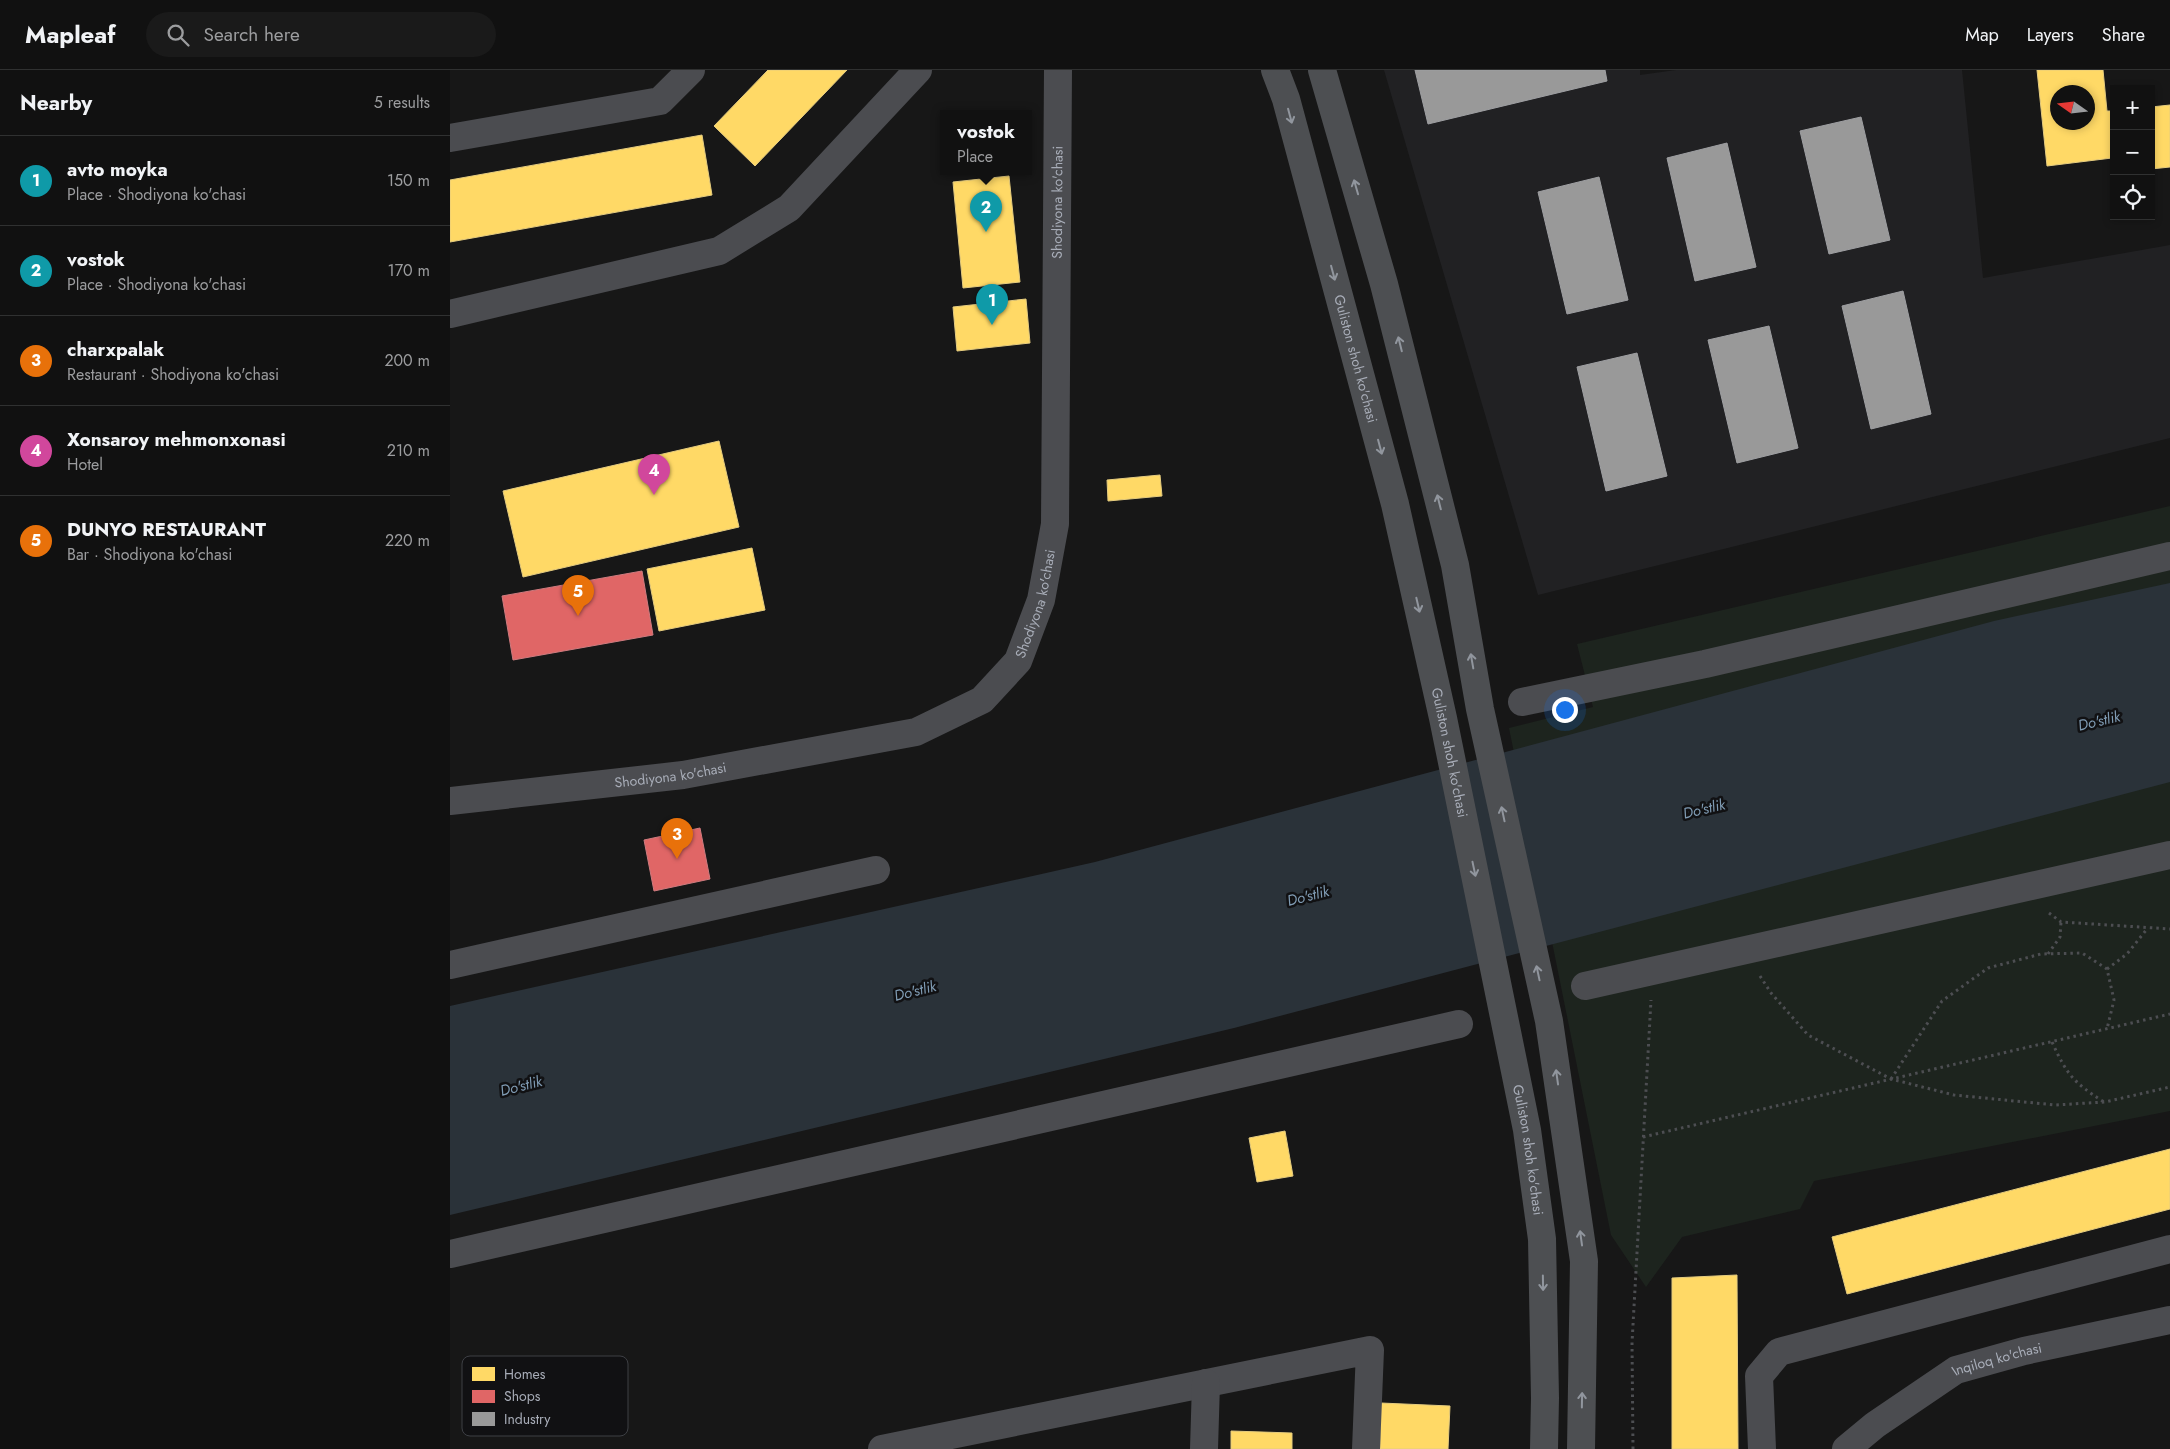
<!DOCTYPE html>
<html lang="en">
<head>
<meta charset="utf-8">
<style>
  :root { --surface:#111; --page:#1a1a1a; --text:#f1f3f6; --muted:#9c9d9f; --line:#303131; --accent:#ea580c }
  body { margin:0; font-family:Jost,sans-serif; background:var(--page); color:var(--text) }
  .controls { position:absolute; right:15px; top:15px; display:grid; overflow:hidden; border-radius:0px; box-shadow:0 2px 8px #0003 }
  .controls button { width:45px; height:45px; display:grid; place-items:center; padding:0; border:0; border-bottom:1px solid var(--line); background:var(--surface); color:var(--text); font:25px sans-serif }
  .compass { position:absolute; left:1600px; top:15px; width:45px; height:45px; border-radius:50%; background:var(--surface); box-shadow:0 2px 8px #0003; rotate:284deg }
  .you { position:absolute; left:1114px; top:639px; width:18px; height:18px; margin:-12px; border:4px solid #fff; border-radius:50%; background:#1a73e8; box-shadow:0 0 0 8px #1a73e833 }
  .badge { display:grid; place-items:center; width:32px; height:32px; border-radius:50%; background:var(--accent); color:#fff; font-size:16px; font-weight:700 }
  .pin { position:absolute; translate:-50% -41px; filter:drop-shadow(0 1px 2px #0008) }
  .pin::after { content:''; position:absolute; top:26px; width:18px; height:15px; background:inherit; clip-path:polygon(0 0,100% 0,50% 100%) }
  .popup { position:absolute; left:490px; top:40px; width:92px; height:65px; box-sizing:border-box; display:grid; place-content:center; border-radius:0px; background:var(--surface); filter:drop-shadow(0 1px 4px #0005); font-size:16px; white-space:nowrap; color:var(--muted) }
  .popup b { font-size:19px; color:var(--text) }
  .popup::after { content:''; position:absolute; left:50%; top:100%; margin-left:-10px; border:10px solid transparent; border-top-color:var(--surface) }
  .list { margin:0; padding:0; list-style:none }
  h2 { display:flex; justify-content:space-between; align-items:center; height:65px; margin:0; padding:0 20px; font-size:21px }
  h2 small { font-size:16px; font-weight:400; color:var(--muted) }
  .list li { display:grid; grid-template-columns:32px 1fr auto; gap:15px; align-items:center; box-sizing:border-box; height:90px; padding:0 20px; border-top:1px solid var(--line) }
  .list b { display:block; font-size:19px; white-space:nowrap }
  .list p { margin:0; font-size:16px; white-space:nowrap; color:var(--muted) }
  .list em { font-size:16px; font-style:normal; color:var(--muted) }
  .icon { flex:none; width:28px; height:28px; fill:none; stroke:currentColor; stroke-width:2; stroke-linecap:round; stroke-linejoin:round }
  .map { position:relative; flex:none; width:1720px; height:1379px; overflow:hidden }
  header { display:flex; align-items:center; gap:30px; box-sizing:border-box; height:70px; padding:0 25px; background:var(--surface); border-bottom:1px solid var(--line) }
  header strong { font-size:24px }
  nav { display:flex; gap:28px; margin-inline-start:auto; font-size:18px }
  .search { width:350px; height:45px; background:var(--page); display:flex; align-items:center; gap:12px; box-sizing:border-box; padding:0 18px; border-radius:28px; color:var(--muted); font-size:19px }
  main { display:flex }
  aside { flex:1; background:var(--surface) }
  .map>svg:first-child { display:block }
  .built { fill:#212123 }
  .green { fill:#1d241e }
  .water { fill:#2a3239 }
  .homes { fill:#ffd966; stroke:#e5cc7f; fill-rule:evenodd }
  .shops { fill:#e06666; stroke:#cf7b7f }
  .industry { fill:#999; stroke:#9e9fa2 }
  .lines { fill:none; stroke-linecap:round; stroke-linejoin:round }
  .path { stroke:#4d4e52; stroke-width:3; stroke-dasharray:2.5 4; stroke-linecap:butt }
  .minor { stroke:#4b4c50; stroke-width:28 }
  .major { stroke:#4d4f52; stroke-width:28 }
  .oneway { stroke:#91969e }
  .labels { text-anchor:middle; stroke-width:5; stroke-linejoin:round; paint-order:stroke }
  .street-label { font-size:14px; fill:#a8adb8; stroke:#111113 }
  .water-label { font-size:15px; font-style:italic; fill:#7f9bb3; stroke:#111113 }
  .key { fill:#111113; stroke:#3e4045; stroke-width:1 }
  .key-label { font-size:14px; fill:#a8adb8 }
</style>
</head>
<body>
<header>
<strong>Mapleaf</strong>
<div class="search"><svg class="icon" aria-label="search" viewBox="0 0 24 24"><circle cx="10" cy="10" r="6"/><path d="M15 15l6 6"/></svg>Search here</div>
<nav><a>Map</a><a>Layers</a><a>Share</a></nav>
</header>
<main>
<aside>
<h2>Nearby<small>5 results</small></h2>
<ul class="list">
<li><span class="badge" style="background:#0f9aa8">1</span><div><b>avto moyka</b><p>Place · Shodiyona ko'chasi</p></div><em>150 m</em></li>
<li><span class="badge" style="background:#0f9aa8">2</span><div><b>vostok</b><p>Place · Shodiyona ko'chasi</p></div><em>170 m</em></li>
<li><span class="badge" style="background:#e8710a">3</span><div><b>charxpalak</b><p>Restaurant · Shodiyona ko'chasi</p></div><em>200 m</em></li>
<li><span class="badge" style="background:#d1479c">4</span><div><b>Xonsaroy mehmonxonasi</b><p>Hotel</p></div><em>210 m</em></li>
<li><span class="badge" style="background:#e8710a">5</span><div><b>DUNYO RESTAURANT</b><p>Bar · Shodiyona ko'chasi</p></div><em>220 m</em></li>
</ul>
</aside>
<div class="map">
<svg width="1720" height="1379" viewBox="0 0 1720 1379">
  <rect width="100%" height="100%" fill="#171717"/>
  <polygon class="built" points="934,0 1190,0 1190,5 1226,0 1512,0 1533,208 1720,175 1720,368 1088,525"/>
  <polygon class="green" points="1720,436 1720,1041 1364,1111 1350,1139 1232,1167 1196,1217 1161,1165 1059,658 1143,637 1127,574"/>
  <polygon class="water" points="1720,513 1720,712 784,958 0,1145 0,936 645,792 1544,551"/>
  <g class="homes">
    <polygon points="318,0 397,0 305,96 264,56"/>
    <path d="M1587,0H1653L1657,41H1664V103L1662,88L1597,96ZM1608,22H1638V52H1608Z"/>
    <polygon points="1720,35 1720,97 1701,99 1701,37"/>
    <polygon points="252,65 262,125 0,172 0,110"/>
    <polygon points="559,106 570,212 513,218 503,112"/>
    <polygon points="576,229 580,273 507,281 503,237"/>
    <polygon points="269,371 289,457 73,507 53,421"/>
    <polygon points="710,405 712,426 658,431 657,410"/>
    <polygon points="302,478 315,540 209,561 197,499"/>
    <polygon points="835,1061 843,1106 807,1112 799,1068"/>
    <polygon points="1720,1079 1720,1139 1397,1224 1382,1167"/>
    <polygon points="1287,1205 1288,1379 1222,1379 1222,1208"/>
    <polygon points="931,1333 1000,1336 998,1379 930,1379"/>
    <polygon points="781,1361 842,1363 842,1379 781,1379"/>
  </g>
  <g class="shops">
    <polygon points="192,501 203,565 63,590 52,526"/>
    <polygon points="250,758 260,809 204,821 194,770"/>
  </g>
  <g class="industry">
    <polygon points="965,0 1155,0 1157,11 978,54"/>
    <polygon points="1411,47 1440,170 1379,184 1350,61"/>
    <polygon points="1277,73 1306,197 1245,211 1217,88"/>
    <polygon points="1149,107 1178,230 1117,244 1088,122"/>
    <polygon points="1453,221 1481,344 1421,359 1392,236"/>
    <polygon points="1319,256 1348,378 1287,393 1258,270"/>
    <polygon points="1187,283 1217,406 1156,421 1127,297"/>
  </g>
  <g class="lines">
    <g class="path">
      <polyline points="1599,843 1611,852 1720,859"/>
      <polyline points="1598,884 1610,867 1611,852"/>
      <polyline points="1657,899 1677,884 1697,859"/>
      <polyline points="1310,906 1321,923 1358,965 1441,1009 1504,1025 1605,1035 1655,1032 1720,1017"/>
      <path d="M1602,972C1617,1005 1623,1012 1654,1032"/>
      <polyline points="1441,1009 1492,931 1538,898 1591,884 1632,883 1657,899 1664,930 1657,959"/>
      <polyline points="1193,1067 1720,944"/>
      <polyline points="1183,1379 1182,1273 1201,930"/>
    </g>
    <g class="minor">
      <polyline points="0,68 210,31 241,0"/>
      <polyline points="0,244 269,181 339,138 468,0"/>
      <polyline points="1072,632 1255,594 1720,486"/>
      <path id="s1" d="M0,731L233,705L466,662L532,630L568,591L591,530L605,454L608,0"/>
      <polyline points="0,895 426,800"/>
      <polyline points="1135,916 1720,785"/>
      <polyline points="0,1184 1009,954"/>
      <polyline points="432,1379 920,1280 916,1379"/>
      <polyline points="754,1379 756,1313"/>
      <polyline points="1312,1379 1309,1306 1329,1282 1720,1179"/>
      <path id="s2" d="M1396,1379L1425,1355L1506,1300L1574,1281L1720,1250"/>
    </g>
    <g class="major">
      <path id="s3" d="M825,0L836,29L945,434L993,648L1077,1060L1092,1169L1095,1328L1094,1379"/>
      <polyline points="872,0 934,214 1005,495 1030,639 1099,951 1134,1191 1131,1379"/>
    </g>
  </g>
  <defs><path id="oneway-shaft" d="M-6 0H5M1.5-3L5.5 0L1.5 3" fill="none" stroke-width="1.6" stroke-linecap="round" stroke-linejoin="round" transform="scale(1.25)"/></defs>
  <g class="oneway">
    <use href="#oneway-shaft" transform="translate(840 46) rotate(75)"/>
    <use href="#oneway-shaft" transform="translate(906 117) rotate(-106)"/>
    <use href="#oneway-shaft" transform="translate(883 203) rotate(75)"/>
    <use href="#oneway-shaft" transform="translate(950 274) rotate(-104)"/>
    <use href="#oneway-shaft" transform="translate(930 377) rotate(75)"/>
    <use href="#oneway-shaft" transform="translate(989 432) rotate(-104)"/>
    <use href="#oneway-shaft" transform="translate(968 535) rotate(77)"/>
    <use href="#oneway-shaft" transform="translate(1022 591) rotate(-100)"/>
    <use href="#oneway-shaft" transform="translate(1053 744) rotate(-102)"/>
    <use href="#oneway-shaft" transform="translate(1024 799) rotate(78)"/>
    <use href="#oneway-shaft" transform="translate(1088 903) rotate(-102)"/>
    <use href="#oneway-shaft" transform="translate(1107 1007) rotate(-98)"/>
    <use href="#oneway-shaft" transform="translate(1131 1168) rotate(-98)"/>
    <use href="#oneway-shaft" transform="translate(1093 1213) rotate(89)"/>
    <use href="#oneway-shaft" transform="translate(1132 1330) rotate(-89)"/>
  </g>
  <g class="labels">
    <g class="street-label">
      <text dy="5" stroke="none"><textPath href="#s1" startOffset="1062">Shodiyona ko'chasi</textPath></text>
      <text dy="5" stroke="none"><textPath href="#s3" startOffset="300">Guliston shoh ko'chasi</textPath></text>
      <text dy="5" stroke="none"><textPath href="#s1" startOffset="658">Shodiyona ko'chasi</textPath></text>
      <text dy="5" stroke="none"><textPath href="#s3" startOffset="705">Guliston shoh ko'chasi</textPath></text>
      <text dy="5" stroke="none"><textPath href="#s1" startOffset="222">Shodiyona ko'chasi</textPath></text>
      <text dy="5" stroke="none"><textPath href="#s3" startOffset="1110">Guliston shoh ko'chasi</textPath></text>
      <text dy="5" stroke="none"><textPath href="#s2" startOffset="178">Inqiloq ko'chasi</textPath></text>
    </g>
    <g class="water-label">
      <text transform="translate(1649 651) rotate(-13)" y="5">Do'stlik</text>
      <text transform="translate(1254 739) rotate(-13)" y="5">Do'stlik</text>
      <text transform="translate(858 826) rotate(-14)" y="5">Do'stlik</text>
      <text transform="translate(465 921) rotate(-14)" y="5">Do'stlik</text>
      <text transform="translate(71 1016) rotate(-14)" y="5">Do'stlik</text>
    </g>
  </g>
  <rect x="12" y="1286" width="166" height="80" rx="8" class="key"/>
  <rect x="22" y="1297" width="23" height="14" fill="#ffd966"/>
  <rect x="22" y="1320" width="23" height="13" fill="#e06666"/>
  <rect x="22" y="1342" width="23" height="14" fill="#999"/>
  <g class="key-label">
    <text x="54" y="1309">Homes</text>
    <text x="54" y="1331">Shops</text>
    <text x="54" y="1354">Industry</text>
  </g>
</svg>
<div class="controls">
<button>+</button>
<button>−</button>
<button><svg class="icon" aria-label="locate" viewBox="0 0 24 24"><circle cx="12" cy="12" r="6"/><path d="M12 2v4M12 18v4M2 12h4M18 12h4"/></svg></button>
</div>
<svg class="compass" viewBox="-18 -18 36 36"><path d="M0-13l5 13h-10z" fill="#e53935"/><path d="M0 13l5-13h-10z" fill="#9c9d9f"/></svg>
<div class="you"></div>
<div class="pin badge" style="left:542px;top:255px;background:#0f9aa8">1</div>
<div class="pin badge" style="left:536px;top:162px;background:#0f9aa8">2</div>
<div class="popup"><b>vostok</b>Place</div>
<div class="pin badge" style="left:227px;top:789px;background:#e8710a">3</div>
<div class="pin badge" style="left:204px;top:425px;background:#d1479c">4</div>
<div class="pin badge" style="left:128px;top:546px;background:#e8710a">5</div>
</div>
</main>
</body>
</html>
